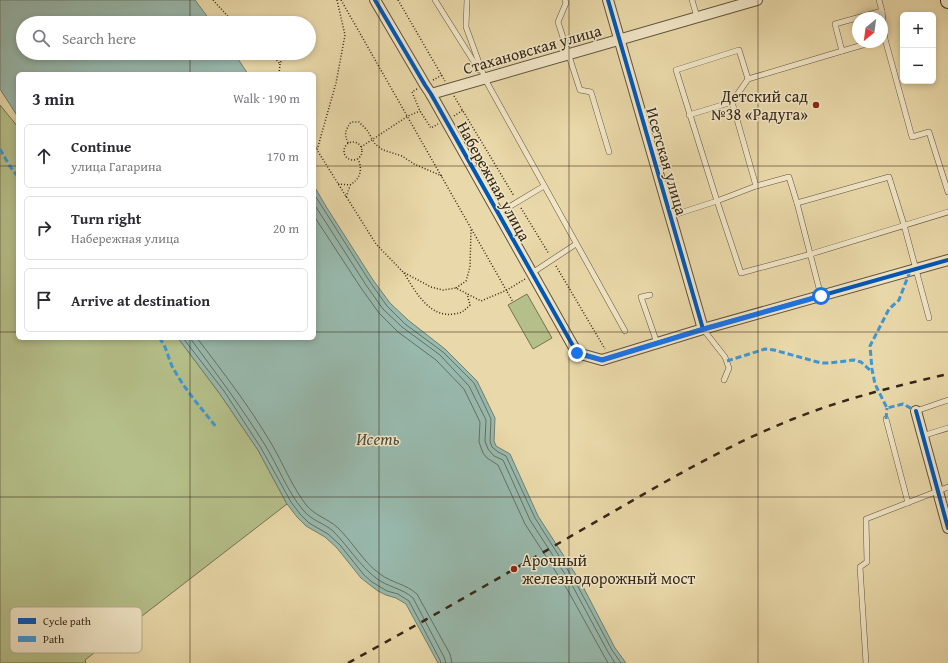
<!DOCTYPE html>
<html lang="en">
<head>
<meta charset="utf-8">
<style>
  :root { --surface:#fff; --page:#f7f7f7; --text:#2b2b33; --muted:#7c7c81; --line:#e1e1e2 }
  body { margin:0; font-family:"Gentium Book Plus",serif; background:var(--page); color:var(--text) }
  .controls { position:absolute; right:12px; top:12px; display:grid; overflow:hidden; border-radius:6px; box-shadow:0 2px 6px #0003 }
  .controls button { width:36px; height:36px; display:grid; place-items:center; padding:0; border:0; border-bottom:1px solid var(--line); background:var(--surface); color:var(--text); font:20px sans-serif }
  .compass { position:absolute; left:852px; top:12px; width:36px; height:36px; border-radius:50%; background:var(--surface); box-shadow:0 2px 6px #0003; rotate:209deg }
  .stop { position:absolute; width:12px; height:12px; margin:-9px; border:3px solid #1a73e8; border-radius:50%; background:#fff }
  .stop.end { background:#1a73e8; border-color:#fff; box-shadow:0 1px 4px #0008 }
  .list { margin:0; padding:0; list-style:none }
  h2 { display:flex; justify-content:space-between; align-items:center; height:52px; margin:0; padding:0 16px; font-size:17px }
  h2 small { font-size:13px; font-weight:400; color:var(--muted) }
  .list li { display:grid; grid-template-columns:26px 1fr auto; gap:12px; align-items:center; box-sizing:border-box; height:64px; margin:0 8px 8px; padding:0 8px; border:1px solid var(--line); border-radius:6px }
  .list b { display:block; font-size:15px; white-space:nowrap }
  .list p { margin:0; font-size:13px; white-space:nowrap; color:var(--muted) }
  .list em { font-size:13px; font-style:normal; color:var(--muted) }
  .icon { flex:none; width:22px; height:22px; fill:none; stroke:currentColor; stroke-width:2; stroke-linecap:round; stroke-linejoin:round }
  .map { position:relative; flex:none; width:948px; height:663px; overflow:hidden }
  .search { position:absolute; background:var(--surface); box-shadow:0 2px 6px #0003; left:16px; top:16px; width:300px; height:44px; display:flex; align-items:center; gap:10px; box-sizing:border-box; padding:0 14px; border-radius:22px; color:var(--muted); font-size:15px }
  .panel { position:absolute; background:var(--surface); box-shadow:0 2px 6px #0003; left:16px; top:72px; width:300px; height:268px; border-radius:6px }
  .map>svg:first-child { display:block }
  .green { fill:#b5bf89; stroke:#757350 }
  .water { fill:#98b9ad; stroke:#707f71 }
  .lines { fill:none; stroke-linecap:round; stroke-linejoin:round }
  .shore { stroke:#667062; stroke-width:1 }
  .service-casing { stroke:#62533c; stroke-width:6 }
  .minor-casing { stroke:#62533c; stroke-width:12 }
  .secondary-casing { stroke:#352717; stroke-width:16 }
  .path { stroke:#352717; stroke-width:1.5; stroke-dasharray:1 2; stroke-linecap:butt }
  .service { stroke:#f1e6c7; stroke-width:5 }
  .minor { stroke:#f1e6c7; stroke-width:10 }
  .secondary { stroke:#f1e6c7; stroke-width:14 }
  .rail { stroke:#352717; stroke-width:2.5; stroke-dasharray:7 7; stroke-linecap:butt }
  .quiet { stroke:#3e96d4; stroke-width:3; stroke-dasharray:6 3; stroke-linecap:butt }
  .cycleway-casing { stroke:#f1e6c7; stroke-width:6 }
  .cycleway { stroke:#0057b8; stroke-width:4 }
  .route { stroke:#1a73e8; stroke-width:5 }
  .grid { fill:none; stroke:#352717; stroke-width:1; stroke-opacity:0.55 }
  .poi-dot { fill:#8f2418; stroke:#f1e6c7; stroke-width:1.5 }
  .labels { text-anchor:middle; stroke-width:3; stroke-linejoin:round; paint-order:stroke }
  .street-label { font-size:16px; fill:#352717; stroke:#f1e6c7 }
  .poi-label { font-size:16px; fill:#352717; stroke:#f1e6c7; text-anchor:end }
  .water-label { font-size:17px; font-style:italic; fill:#4e4c3c; stroke:#f1e6c7 }
  .key { fill:#f1e6c7; stroke:#b9ad92; stroke-width:1 }
  .key-label { font-size:11px; fill:#352717 }
</style>
</head>
<body>
<div class="map">
<svg width="948" height="663" viewBox="0 0 948 663">
  <rect width="100%" height="100%" fill="#e9d8a9"/>
  <filter id="stains"><feTurbulence type="fractalNoise" baseFrequency=".005" numOctaves="4"/><feColorMatrix values="0 0 0 0 .2 0 0 0 0 .09 0 0 0 0 .02 0 0 0 .5 -.17"/></filter>
  <radialGradient id="worn" r=".72"><stop offset=".6" stop-color="#630" stop-opacity="0"/><stop offset="1" stop-color="#630" stop-opacity=".3"/></radialGradient>
  <g class="green">
    <polygon points="0,105 18,127 18,338 178,338 220,394 258,450 287,504 85,660 86,663 0,663"/>
    <polygon points="527,294 552,338 533,349 508,305"/>
  </g>
  <g class="water">
    <polygon points="0,0 195,0 212,23 23,23 23,53 234,53 248,74 18,74 18,117 0,89"/>
    <polygon points="314,186 327,208 373,280 390,303 408,320 445,349 477,381 495,418 494,441 496,446 510,454 538,516 580,581 615,648 626,663 438,663 406,604 396,598 386,595 378,591 370,585 361,578 337,548 325,537 306,526 297,517 287,504 258,450 220,394 178,338 314,338"/>
  </g>
  <g class="lines">
    <g class="shore">
      <polyline points="314,194 370,282 387,306 405,324 443,352 474,383 491,419 490,441 492,447 498,452 506,456 535,518 576,583 612,650 621,663"/>
      <polyline points="314,204 366,285 383,309 402,327 440,355 469,386 486,420 485,441 488,449 494,456 503,460 530,520 572,585 608,652 615,663"/>
      <polyline points="314,216 361,288 379,313 398,332 436,360 464,389 480,422 479,442 483,453 487,458 498,465 525,524 567,589 608,663"/>
      <polyline points="183,338 224,391 261,448 291,502 300,514 309,523 328,534 340,545 364,575 372,582 387,591 398,594 409,601 440,660 441,663"/>
      <path d="M190,338C216,373 242,408 265,445C278,466 287,491 303,510C312,521 324,523 333,531C348,546 359,565 376,578C387,587 402,588 413,598L444,657L446,663"/>
      <path d="M197,338C223,372 249,406 271,443C283,463 292,487 307,506C316,516 328,519 337,527C353,542 363,562 380,574C392,583 406,584 417,594L450,654L452,663"/>
    </g>
    <defs>
      <g id="service">
        <polyline points="435,0 479,70"/>
        <polyline points="467,0 466,27 485,79 625,331"/>
        <polyline points="565,0 566,3 558,22 580,90 591,92 609,152"/>
        <polyline points="692,0 697,17"/>
        <polyline points="882,11 885,39"/>
        <polyline points="882,40 885,39 912,137 929,132 948,192"/>
        <polyline points="873,42 842,51 835,24 882,11 879,0"/>
        <polyline points="732,102 748,79"/>
        <polyline points="689,115 732,102 756,186"/>
        <polyline points="797,203 821,296"/>
        <polyline points="499,213 544,186"/>
        <polyline points="671,216 717,201 676,70 739,50 748,79 842,51"/>
        <polyline points="532,273 576,244"/>
        <polyline points="650,295 641,297 657,343"/>
        <polyline points="929,318 904,225 889,177 797,203 789,177 756,186 717,201 741,273 811,254 948,212"/>
        <polyline points="703,329 725,357 729,368 724,380"/>
        <polyline points="916,411 948,400"/>
        <polyline points="886,419 908,503"/>
        <polyline points="922,436 948,428"/>
        <polyline points="866,663 860,567 867,562 866,519 948,487"/>
      </g>
      <g id="minor">
        <polyline points="375,0 425,85 431,94 577,353 602,360 703,329 948,260"/>
        <polyline points="608,0 703,329"/>
        <polyline points="431,94 757,0"/>
        <polyline points="916,411 948,528"/>
      </g>
      <polyline id="secondary" points="948,0 948,1"/>
    </defs>
    <use href="#service" class="service-casing"/>
    <use href="#minor" class="minor-casing"/>
    <use href="#secondary" class="secondary-casing"/>
    <g class="path">
      <polyline points="213,0 234,23"/>
      <polyline points="337,0 345,35 336,83 317,150 376,244 403,272 431,287 443,290 456,288 481,301 507,290 525,279"/>
      <polyline points="341,0 513,302"/>
      <polyline points="398,0 445,81"/>
      <polyline points="271,53 280,64"/>
      <polyline points="279,74 280,64 284,53"/>
      <polyline points="433,80 442,75"/>
      <polyline points="417,89 412,92 420,111 431,128 438,124"/>
      <polyline points="454,96 514,196"/>
      <polyline points="454,116 463,110"/>
      <polyline points="314,142 317,150"/>
      <circle cx="353" cy="151" r="9"/>
      <path d="M348,143C344,133 345,131 351,122H359L367,130L375,144L383,150L402,156L414,164L442,176"/>
      <polyline points="361,147 408,116 420,111"/>
      <path d="M338,184L350,185C360,179 363,170 358,159"/>
      <polyline points="346,197 350,186"/>
      <polyline points="521,208 549,254"/>
      <polyline points="556,266 605,349"/>
      <path d="M404,273C415,291 429,318 454,314C462,313 464,311 470,305L467,294"/>
      <polyline points="456,288 466,281 470,267 471,230"/>
    </g>
    <use href="#service" class="service"/>
    <use href="#minor" class="minor"/>
    <use href="#secondary" class="secondary"/>
    <path class="rail" d="M348,663C428,619 506,574 585,528C653,489 720,448 793,419C843,399 896,386 948,374"/>
    <g class="quiet">
      <polyline points="0,149 9,165 18,177"/>
      <polyline points="910,271 899,300 889,309 870,346 872,369 875,384 887,408 903,404 916,411"/>
      <path d="M159,338C167,346 168,359 173,368C185,390 202,409 217,428"/>
      <polyline points="727,361 765,349 774,350 821,363 830,363 854,360 861,362 873,373"/>
      <polyline points="886,419 887,408"/>
    </g>
    <defs>
      <g id="cycleway">
        <polyline points="375,0 425,85 431,94 577,353 602,360 703,329 948,260"/>
        <polyline points="608,0 703,329"/>
        <polyline points="916,411 948,528"/>
      </g>
    </defs>
    <use href="#cycleway" class="cycleway-casing"/>
    <use href="#cycleway" class="cycleway"/>
  </g>
  <g class="lines">
    <polyline class="route" points="577,353 602,360 704,329 821,296"/>
  </g>
  <path class="grid" d="M190,0V23M379,0V663M569,0V663M758,0V663M190,53V74M0,166H18M314,166H948M0,332H18M314,332H948M190,338V663M0,497H948"/>
  <g class="poi-dot">
    <circle cx="816" cy="105" r="4"/>
    <circle cx="514" cy="569" r="4"/>
  </g>
  <g class="labels">
    <g class="street-label">
      <text transform="translate(532 49) rotate(-16)" y="6">Стахановская улица</text>
      <text transform="translate(667 161) rotate(74)" y="6">Исетская улица</text>
      <text transform="translate(494 181) rotate(61)" y="6">Набережная улица</text>
    </g>
    <g class="poi-label">
      <text x="808" y="102">Детский сад<tspan x="808" dy="18">№38 «Радуга»</tspan></text>
      <text x="522" y="566" text-anchor="start">Арочный<tspan x="522" dy="18">железнодорожный мост</tspan></text>
    </g>
    <g class="water-label">
      <text x="378" y="445">Исеть</text>
    </g>
  </g>
  <rect x="10" y="607" width="132" height="46" rx="6" class="key"/>
  <rect x="18" y="618" width="18" height="6" fill="#0057b8"/>
  <rect x="18" y="636" width="18" height="6" fill="#3e96d4"/>
  <g class="key-label">
    <text x="43" y="625">Cycle path</text>
    <text x="43" y="643">Path</text>
  </g>
  <rect width="100%" height="100%" filter="url(#stains)"/>
  <rect width="100%" height="100%" fill="url(#worn)"/>
</svg>
<div class="controls">
<button>+</button>
<button>−</button>
</div>
<svg class="compass" viewBox="-18 -18 36 36"><path d="M0-13l5 13h-10z" fill="#e53935"/><path d="M0 13l5-13h-10z" fill="#7c7c81"/></svg>
<div class="stop" style="left:821px;top:296px"></div>
<div class="stop end" style="left:577px;top:353px"></div>
<div class="search"><svg class="icon" aria-label="search" viewBox="0 0 24 24"><circle cx="10" cy="10" r="6"/><path d="M15 15l6 6"/></svg>Search here</div>
<section class="panel">
<h2>3 min<small>Walk · 190 m</small></h2>
<ul class="list">
<li><svg class="icon" aria-label="ahead" viewBox="0 0 24 24"><path d="M12 20V5M6 11l6-6 6 6"/></svg><div><b>Continue</b><p>улица Гагарина</p></div><em>170 m</em></li>
<li><svg class="icon" aria-label="right" viewBox="0 0 24 24"><path d="M7 20v-9h11M14 6l5 5-5 5"/></svg><div><b>Turn right</b><p>Набережная улица</p></div><em>20 m</em></li>
<li><svg class="icon" aria-label="arrive" viewBox="0 0 24 24"><path d="M6 21V4h12l-3 4 3 4H6"/></svg><div><b>Arrive at destination</b></div></li>
</ul>
</section>
</div>
</body>
</html>
